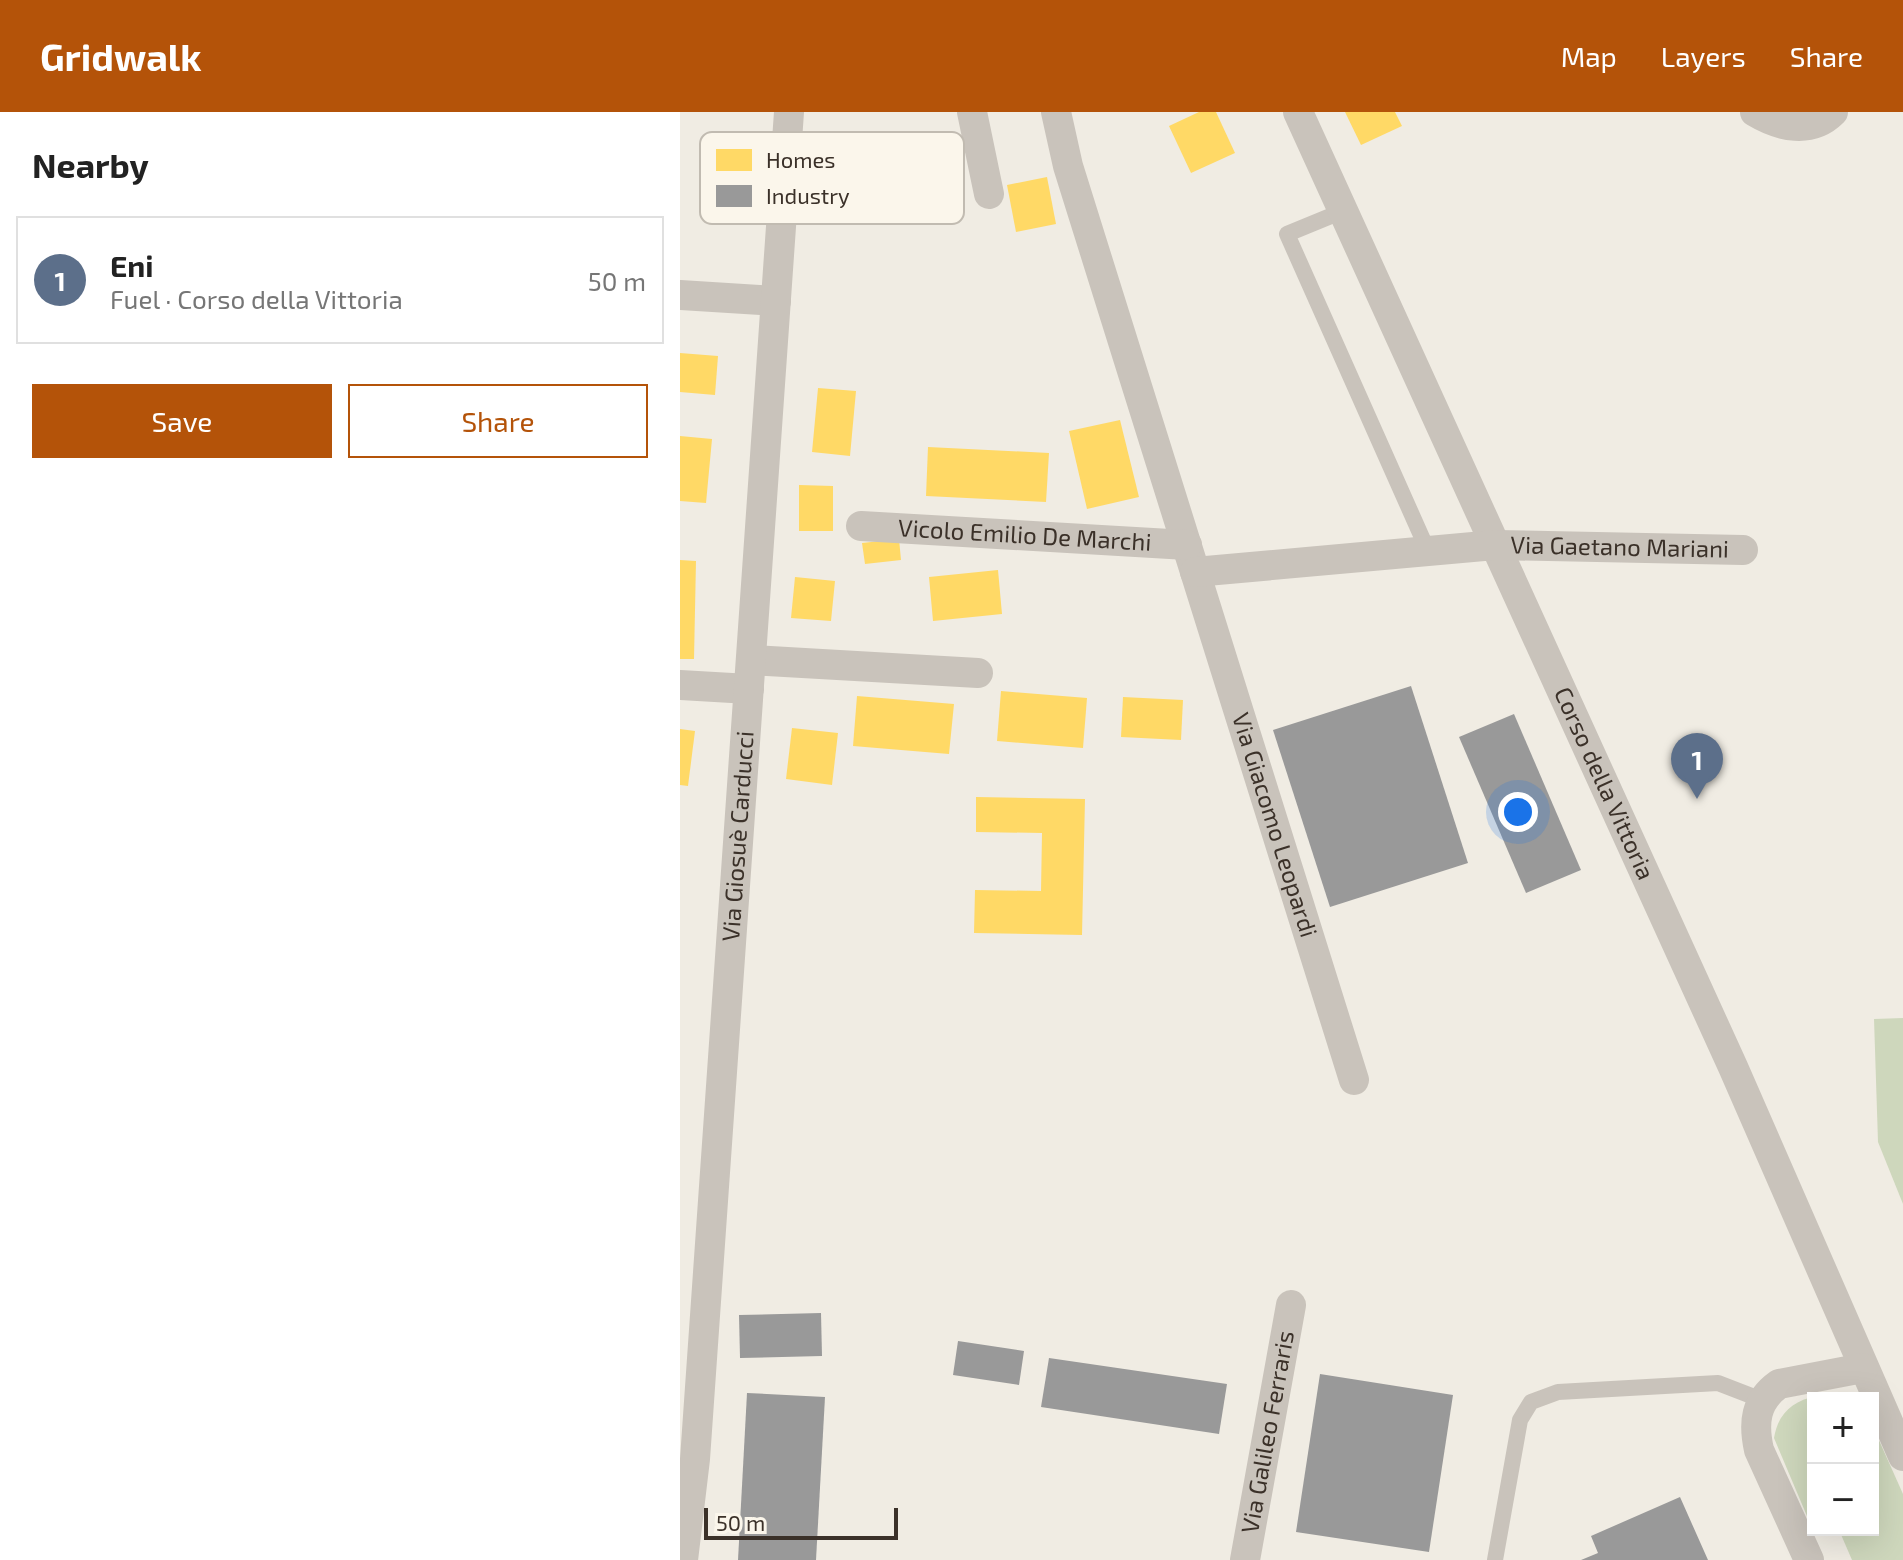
<!DOCTYPE html>
<html lang="en">
<head>
<meta charset="utf-8">
<style>
  :root { --surface:#fff; --page:#f2f2f2; --text:#222; --muted:#767676; --line:#e0e0e0; --accent:#b45309 }
  body { margin:0; font-family:"Exo 2",sans-serif; background:var(--page); color:var(--text) }
  .controls { position:absolute; right:24px; bottom:24px; display:grid; overflow:hidden; border-radius:0px; box-shadow:0 8px 32px #0002 }
  .controls button { width:72px; height:72px; display:grid; place-items:center; padding:0; border:0; border-bottom:2px solid var(--line); background:var(--surface); color:var(--text); font:40px sans-serif }
  .scale { position:absolute; left:24px; bottom:20px; width:194px; box-sizing:border-box; padding-left:8px; border:4px solid #3b3129; border-top:0; font-size:22px; line-height:28px; white-space:nowrap; color:#3b3129; -webkit-text-stroke:6px #fbf6eb; paint-order:stroke }
  .you { position:absolute; left:838px; top:700px; width:28px; height:28px; margin:-20px; border:6px solid #fff; border-radius:50%; background:#1a73e8; box-shadow:0 0 0 12px #1a73e833 }
  .badge { display:grid; place-items:center; width:52px; height:52px; border-radius:50%; background:var(--accent); color:#fff; font-size:26px; font-weight:700 }
  .pin { position:absolute; translate:-50% -66px; filter:drop-shadow(0 2px 4px #0008) }
  .pin::after { content:''; position:absolute; top:42px; width:28px; height:24px; background:inherit; clip-path:polygon(0 0,100% 0,50% 100%) }
  .list { margin:0; padding:0; list-style:none }
  h2 { display:flex; justify-content:space-between; align-items:center; height:104px; margin:0; padding:0 32px; font-size:34px }
  h2 small { font-size:26px; font-weight:400; color:var(--muted) }
  .list li { display:grid; grid-template-columns:52px 1fr auto; gap:24px; align-items:center; box-sizing:border-box; height:128px; margin:0 16px 16px; padding:0 16px; border:2px solid var(--line); border-radius:0px }
  .list b { display:block; font-size:30px; white-space:nowrap }
  .list p { margin:0; font-size:26px; white-space:nowrap; color:var(--muted) }
  .list em { font-size:26px; font-style:normal; color:var(--muted) }
  .actions { display:flex; gap:16px; padding:24px 32px }
  .actions a { flex:1; padding:18px 0; border:2px solid var(--accent); border-radius:0px; text-align:center; font-size:28px; color:var(--accent) }
  .actions .main { background:var(--accent); color:#fff }
  .map { position:relative; flex:none; width:1223px; height:1448px; overflow:hidden }
  header { display:flex; align-items:center; gap:48px; box-sizing:border-box; height:112px; padding:0 40px; background:var(--accent); color:#fff }
  header strong { font-size:38px }
  nav { display:flex; gap:44px; margin-inline-start:auto; font-size:28px }
  main { display:flex }
  aside { flex:1; background:var(--surface) }
  .map>svg:first-child { display:block }
  .green { fill:#ced7bc }
  .homes { fill:#ffd966 }
  .industry { fill:#999 }
  .lines { fill:none; stroke-linecap:round; stroke-linejoin:round }
  .lane { stroke:#c9c3bb; stroke-width:16 }
  .street { stroke:#c9c3bb; stroke-width:30 }
  .labels { text-anchor:middle; stroke-width:8; stroke-linejoin:round; paint-order:stroke }
  .street-label { font-size:24px; fill:#3b3129; stroke:#fbf6eb }
  .key { fill:#fbf6eb; stroke:#c1bbb1; stroke-width:2 }
  .key-label { font-size:22px; fill:#3b3129 }
</style>
</head>
<body>
<header>
<strong>Gridwalk</strong>
<nav><a>Map</a><a>Layers</a><a>Share</a></nav>
</header>
<main>
<aside>
<h2>Nearby<small></small></h2>
<ul class="list">
<li><span class="badge" style="background:#5c6f8a">1</span><div><b>Eni</b><p>Fuel · Corso della Vittoria</p></div><em>50 m</em></li>
</ul>
<div class="actions"><a class="main">Save</a><a>Share</a></div>
</aside>
<div class="map">
<svg width="1223" height="1448" viewBox="0 0 1223 1448">
  <rect width="100%" height="100%" fill="#f0ece3"/>
  <g class="green">
    <polygon points="1223,906 1223,1092 1198,1030 1194,907"/>
    <path d="M1136,1284L1170,1286H1133V1418H1144L1135,1423L1094,1326C1098,1301 1113,1289 1136,1284Z"/>
    <polygon points="1193,1315 1223,1382 1223,1448 1172,1448 1159,1418 1193,1418"/>
  </g>
  <g class="homes">
    <polygon points="519,0 536,0 555,41 511,61 489,14"/>
    <polygon points="665,0 715,0 722,14 681,33"/>
    <polygon points="367,65 376,112 336,120 327,73"/>
    <polygon points="0,241 38,244 35,283 0,280"/>
    <polygon points="138,276 176,279 170,344 132,340"/>
    <polygon points="440,308 459,385 407,397 389,319"/>
    <polygon points="0,324 32,327 26,391 0,389"/>
    <polygon points="248,335 369,341 366,390 246,384"/>
    <polygon points="119,373 153,374 153,419 119,419"/>
    <polygon points="219,427 221,448 185,452 182,431"/>
    <polygon points="0,448 16,449 14,547 0,547"/>
    <polygon points="318,458 322,502 253,509 249,465"/>
    <polygon points="115,465 155,469 151,509 111,506"/>
    <polygon points="321,579 407,586 403,636 317,629"/>
    <polygon points="177,584 274,592 269,642 173,634"/>
    <polygon points="443,585 503,588 501,628 441,625"/>
    <polygon points="112,616 158,621 152,673 106,667"/>
    <polygon points="0,617 15,619 8,674 0,673"/>
    <polygon points="296,685 405,687 402,823 294,821 295,778 361,779 362,721 296,720"/>
  </g>
  <g class="industry">
    <polygon points="731,574 788,751 650,795 593,618"/>
    <polygon points="834,602 901,758 846,781 779,625"/>
    <polygon points="141,1201 142,1244 60,1246 59,1203"/>
    <polygon points="278,1229 344,1239 339,1273 273,1263"/>
    <polygon points="369,1246 547,1272 539,1322 361,1295"/>
    <polygon points="640,1262 773,1283 749,1440 616,1420"/>
    <polygon points="67,1281 145,1285 136,1448 58,1448"/>
    <polygon points="1000,1385 1028,1448 901,1448 918,1441 911,1424"/>
  </g>
  <g class="lines">
    <g class="lane">
      <polyline points="663,99 607,122 748,439"/>
      <polyline points="815,1448 840,1308 851,1290 878,1280 1038,1271 1082,1288"/>
    </g>
    <g class="street">
      <polyline points="292,0 309,82"/>
      <path id="s1" d="M376,0L388,54L674,968"/>
      <path id="s2" d="M618,0L1053,955L1223,1344"/>
      <path d="M1075,0C1100,15 1131,22 1153,0"/>
      <polyline points="0,183 96,189"/>
      <path id="s3" d="M181,414L507,433"/>
      <path id="s4" d="M515,460L815,433L1063,438"/>
      <polyline points="71,548 298,561"/>
      <polyline points="0,573 69,577"/>
      <path id="s5" d="M3,1448L15,1347L109,0"/>
      <path id="s6" d="M565,1448L611,1193"/>
      <path d="M1129,1448L1079,1338C1073,1311 1075,1289 1099,1272L1183,1256"/>
    </g>
  </g>
  <g class="labels">
    <g class="street-label">
      <text dy="8" stroke="none"><textPath href="#s3" startOffset="164">Vicolo Emilio De Marchi</textPath></text>
      <text dy="8" stroke="none"><textPath href="#s4" startOffset="426">Via Gaetano Mariani</textPath></text>
      <text dy="8" stroke="none"><textPath href="#s2" startOffset="738">Corso della Vittoria</textPath></text>
      <text dy="8" stroke="none"><textPath href="#s1" startOffset="746">Via Giacomo Leopardi</textPath></text>
      <text dy="8" stroke="none"><textPath href="#s5" startOffset="726">Via Giosuè Carducci</textPath></text>
      <text dy="8" stroke="none"><textPath href="#s6" startOffset="130">Via Galileo Ferraris</textPath></text>
    </g>
  </g>
  <rect x="20" y="20" width="264" height="92" rx="12" class="key"/>
  <rect x="36" y="37" width="36" height="22" fill="#ffd966"/>
  <rect x="36" y="73" width="36" height="22" fill="#999"/>
  <g class="key-label">
    <text x="86" y="56">Homes</text>
    <text x="86" y="92">Industry</text>
  </g>
</svg>
<div class="controls">
<button>+</button>
<button>−</button>
</div>
<div class="scale">50 m</div>
<div class="you"></div>
<div class="pin badge" style="left:1017px;top:687px;background:#5c6f8a">1</div>
</div>
</main>
</body>
</html>
